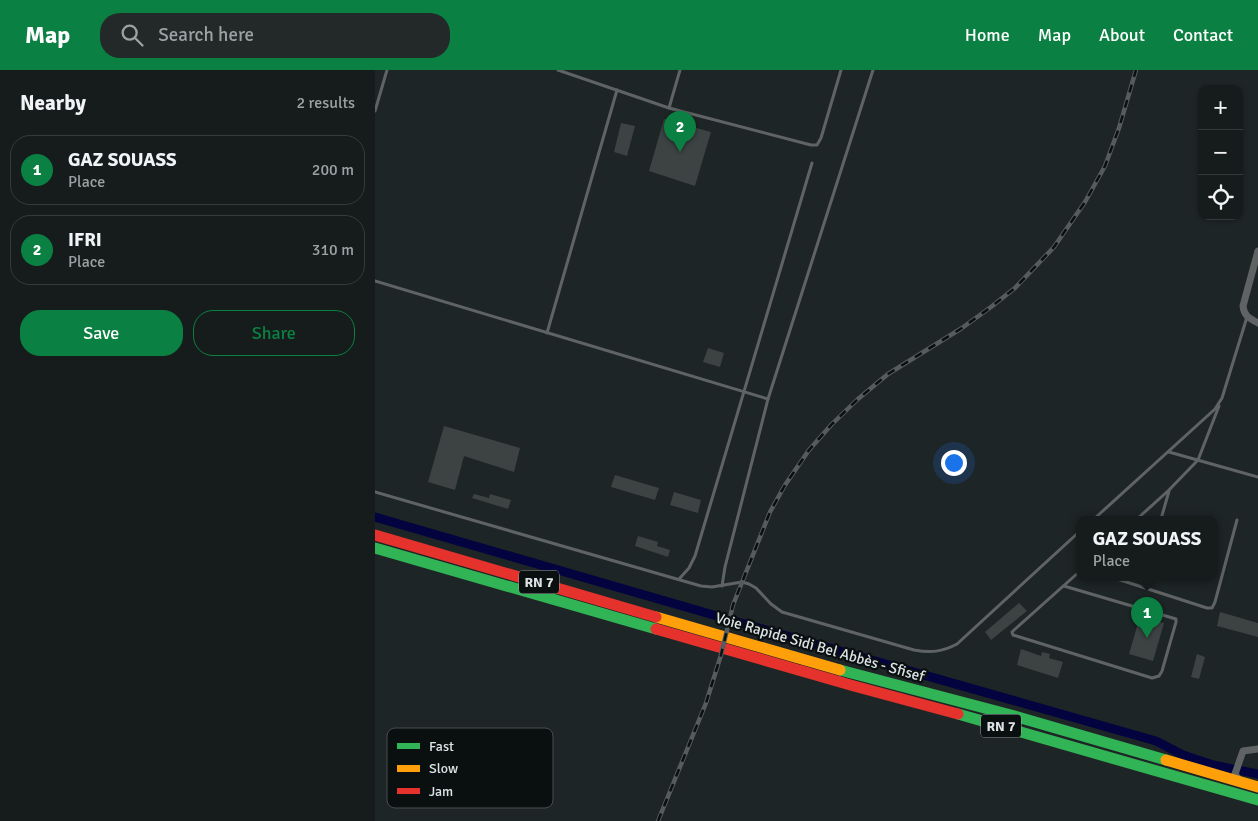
<!DOCTYPE html>
<html lang="en">
<head>
<meta charset="utf-8">
<style>
  :root { --surface:#161c1c; --page:#232929; --text:#f1f3f6; --muted:#9ea1a3; --line:#353a3b; --accent:#0b8043 }
  body { margin:0; font-family:Signika,sans-serif; background:var(--page); color:var(--text) }
  .controls { position:absolute; right:15px; top:15px; display:grid; overflow:hidden; border-radius:10px; box-shadow:0 1px 4px #0004 }
  .controls button { width:45px; height:45px; display:grid; place-items:center; padding:0; border:0; border-bottom:1px solid var(--line); background:var(--surface); color:var(--text); font:25px sans-serif }
  .you { position:absolute; left:578px; top:392px; width:18px; height:18px; margin:-12px; border:4px solid #fff; border-radius:50%; background:#1a73e8; box-shadow:0 0 0 8px #1a73e833 }
  .badge { display:grid; place-items:center; width:32px; height:32px; border-radius:50%; background:var(--accent); color:#fff; font-size:16px; font-weight:700 }
  .pin { position:absolute; translate:-50% -41px; filter:drop-shadow(0 1px 2px #0008) }
  .pin::after { content:''; position:absolute; top:26px; width:18px; height:15px; background:inherit; clip-path:polygon(0 0,100% 0,50% 100%) }
  .popup { position:absolute; left:701px; top:446px; width:142px; height:65px; box-sizing:border-box; display:grid; place-content:center; border-radius:10px; background:var(--surface); filter:drop-shadow(0 1px 4px #0005); font-size:16px; white-space:nowrap; color:var(--muted) }
  .popup b { font-size:19px; color:var(--text) }
  .popup::after { content:''; position:absolute; left:50%; top:100%; margin-left:-10px; border:10px solid transparent; border-top-color:var(--surface) }
  .list { margin:0; padding:0; list-style:none }
  h2 { display:flex; justify-content:space-between; align-items:center; height:65px; margin:0; padding:0 20px; font-size:21px }
  h2 small { font-size:16px; font-weight:400; color:var(--muted) }
  .list li { display:grid; grid-template-columns:32px 1fr auto; gap:15px; align-items:center; box-sizing:border-box; height:70px; margin:0 10px 10px; padding:0 10px; border:1px solid var(--line); border-radius:20px }
  .list b { display:block; font-size:19px; white-space:nowrap }
  .list p { margin:0; font-size:16px; white-space:nowrap; color:var(--muted) }
  .list em { font-size:16px; font-style:normal; color:var(--muted) }
  .actions { display:flex; gap:10px; padding:15px 20px }
  .actions a { flex:1; padding:11px 0; border:1px solid var(--accent); border-radius:20px; text-align:center; font-size:18px; color:var(--accent) }
  .actions .main { background:var(--accent); color:#fff }
  .icon { flex:none; width:28px; height:28px; fill:none; stroke:currentColor; stroke-width:2; stroke-linecap:round; stroke-linejoin:round }
  .map { position:relative; flex:none; width:883px; height:751px; overflow:hidden }
  header { display:flex; align-items:center; gap:30px; box-sizing:border-box; height:70px; padding:0 25px; background:var(--accent); color:#fff }
  header strong { font-size:24px }
  nav { display:flex; gap:28px; margin-inline-start:auto; font-size:18px }
  .search { width:350px; height:45px; background:var(--page); display:flex; align-items:center; gap:12px; box-sizing:border-box; padding:0 18px; border-radius:20px; color:var(--muted); font-size:19px }
  main { display:flex }
  aside { flex:1; background:var(--surface) }
  .map>svg:first-child { display:block }
  .lines { fill:none; stroke-linecap:round; stroke-linejoin:round }
  .canal { stroke:#03043f; stroke-width:9 }
  .building { fill:#3d4242 }
  .lane { stroke:#606364; stroke-width:3 }
  .street { stroke:#606364; stroke-width:7 }
  .fast { stroke:#30b455; stroke-width:11 }
  .slow { stroke:#ff9f0a; stroke-width:11 }
  .jam { stroke:#e5322d; stroke-width:11 }
  .rail-casing { stroke:#565b5c; stroke-width:4.5 }
  .rail { stroke:#0a0f10; stroke-width:2.5; stroke-dasharray:8; stroke-linecap:butt }
  .labels { text-anchor:middle; stroke-width:4.5; stroke-linejoin:round; paint-order:stroke }
  .shield { fill:#0a0f10; stroke:#9ca3a5; stroke-width:1 }
  .shield-label { font-size:14px; font-weight:bold; fill:#dbe3e5 }
  .street-label { font-size:15px; fill:#dbe3e5; stroke:#0a0f10 }
  .key { fill:#0a0f10; stroke:#494f50; stroke-width:1 }
  .key-label { font-size:14px; fill:#dbe3e5 }
</style>
</head>
<body>
<header>
<strong>Map</strong>
<div class="search"><svg class="icon" aria-label="search" viewBox="0 0 24 24"><circle cx="10" cy="10" r="6"/><path d="M15 15l6 6"/></svg>Search here</div>
<nav><a>Home</a><a>Map</a><a>About</a><a>Contact</a></nav>
</header>
<main>
<aside>
<h2>Nearby<small>2 results</small></h2>
<ul class="list">
<li><span class="badge">1</span><div><b>GAZ SOUASS</b><p>Place</p></div><em>200 m</em></li>
<li><span class="badge">2</span><div><b>IFRI</b><p>Place</p></div><em>310 m</em></li>
</ul>
<div class="actions"><a class="main">Save</a><a>Share</a></div>
</aside>
<div class="map">
<svg width="883" height="751" viewBox="0 0 883 751">
  <rect width="100%" height="100%" fill="#1e2526"/>
  <g class="lines">
    <g class="canal">
      <polyline points="0,447 342,546"/>
      <polyline points="359,551 781,671 808,685 838,695 883,704"/>
    </g>
  </g>
  <g class="building">
    <polygon points="289,49 336,62 320,116 274,101"/>
    <polygon points="246,53 260,56 252,86 239,82"/>
    <polygon points="333,278 349,283 345,297 328,292"/>
    <polygon points="69,356 145,378 139,402 89,386 80,420 53,412"/>
    <polygon points="240,405 284,418 280,430 236,417"/>
    <polygon points="299,422 326,430 323,443 295,435"/>
    <polygon points="99,424 114,428 115,424 136,430 133,439 97,428"/>
    <polygon points="263,466 283,472 282,476 295,480 293,487 260,476"/>
    <polygon points="644,533 652,541 616,570 610,562"/>
    <polygon points="845,542 883,553 883,567 842,556"/>
    <polygon points="765,546 789,553 778,591 754,584"/>
    <polygon points="646,579 666,586 667,582 675,584 674,588 688,592 683,608 642,595"/>
    <polygon points="822,584 830,587 824,609 816,607"/>
  </g>
  <g class="lines">
    <g class="lane">
      <polyline points="183,0 294,38 436,75 442,75 446,68 466,0"/>
      <polyline points="294,38 305,0"/>
      <polyline points="0,41 12,0"/>
      <polyline points="0,211 393,329"/>
      <polyline points="172,263 242,20"/>
      <polyline points="794,382 883,407"/>
      <path d="M0,422L326,516L337,517L367,512L374,514L381,518L396,534L407,542L539,580C556,583 567,582 582,574L704,462"/>
      <polyline points="719,449 840,339 847,328 872,247"/>
      <polyline points="762,449 794,420 823,390 844,336"/>
      <polyline points="786,449 794,421"/>
      <polyline points="736,507 832,538 837,538 840,532 862,450"/>
      <polyline points="305,508 314,498 320,486 437,93"/>
      <polyline points="347,516 350,497 393,329 498,0"/>
      <polyline points="689,516 801,549 801,552 787,601 784,606 777,608 638,565 637,562 639,560 704,502"/>
      <polyline points="768,516 771,507"/>
    </g>
    <g class="street">
      <path d="M883,181L868,236C869,246 874,248 883,253"/>
      <polyline points="864,710 860,704 868,681 883,679"/>
    </g>
    <g class="fast">
      <polyline points="0,478 281,559"/>
      <polyline points="465,600 636,645 791,690"/>
      <polyline points="583,644 883,730"/>
    </g>
    <g class="slow">
      <polyline points="281,547 465,600"/>
      <polyline points="791,690 883,717"/>
    </g>
    <g class="jam">
      <polyline points="0,465 281,547"/>
      <polyline points="281,559 479,616 583,644"/>
    </g>
    <defs>
      <polyline id="rail" points="283,751 331,633 346,585 358,535 395,442 410,415 434,380 457,354 483,329 513,304 587,258 616,237 640,218 679,177 710,132 730,96 744,58 761,0"/>
    </defs>
    <use href="#rail" class="rail-casing"/>
    <use href="#rail" class="rail"/>
  </g>
  <g class="labels">
    <g class="shield">
      <rect x="144" y="500.5" width="40" height="23" rx="4"/>
      <rect x="606" y="644.5" width="40" height="23" rx="4"/>
    </g>
    <g class="shield-label">
      <text x="164" y="517">RN 7</text>
      <text x="626" y="661">RN 7</text>
    </g>
    <g class="street-label">
      <text transform="translate(445 577) rotate(16)" y="5">Voie Rapide Sidi Bel Abbès - Sfisef</text>
    </g>
  </g>
  <rect x="12" y="658" width="166" height="80" rx="8" class="key"/>
  <rect x="22" y="673" width="23" height="6" fill="#30b455"/>
  <rect x="22" y="695" width="23" height="7" fill="#ff9f0a"/>
  <rect x="22" y="718" width="23" height="6" fill="#e5322d"/>
  <g class="key-label">
    <text x="54" y="681">Fast</text>
    <text x="54" y="703">Slow</text>
    <text x="54" y="726">Jam</text>
  </g>
</svg>
<div class="controls">
<button>+</button>
<button>−</button>
<button><svg class="icon" aria-label="locate" viewBox="0 0 24 24"><circle cx="12" cy="12" r="6"/><path d="M12 2v4M12 18v4M2 12h4M18 12h4"/></svg></button>
</div>
<div class="you"></div>
<div class="pin badge" style="left:772px;top:568px">1</div>
<div class="popup"><b>GAZ SOUASS</b>Place</div>
<div class="pin badge" style="left:305px;top:82px">2</div>
</div>
</main>
</body>
</html>
